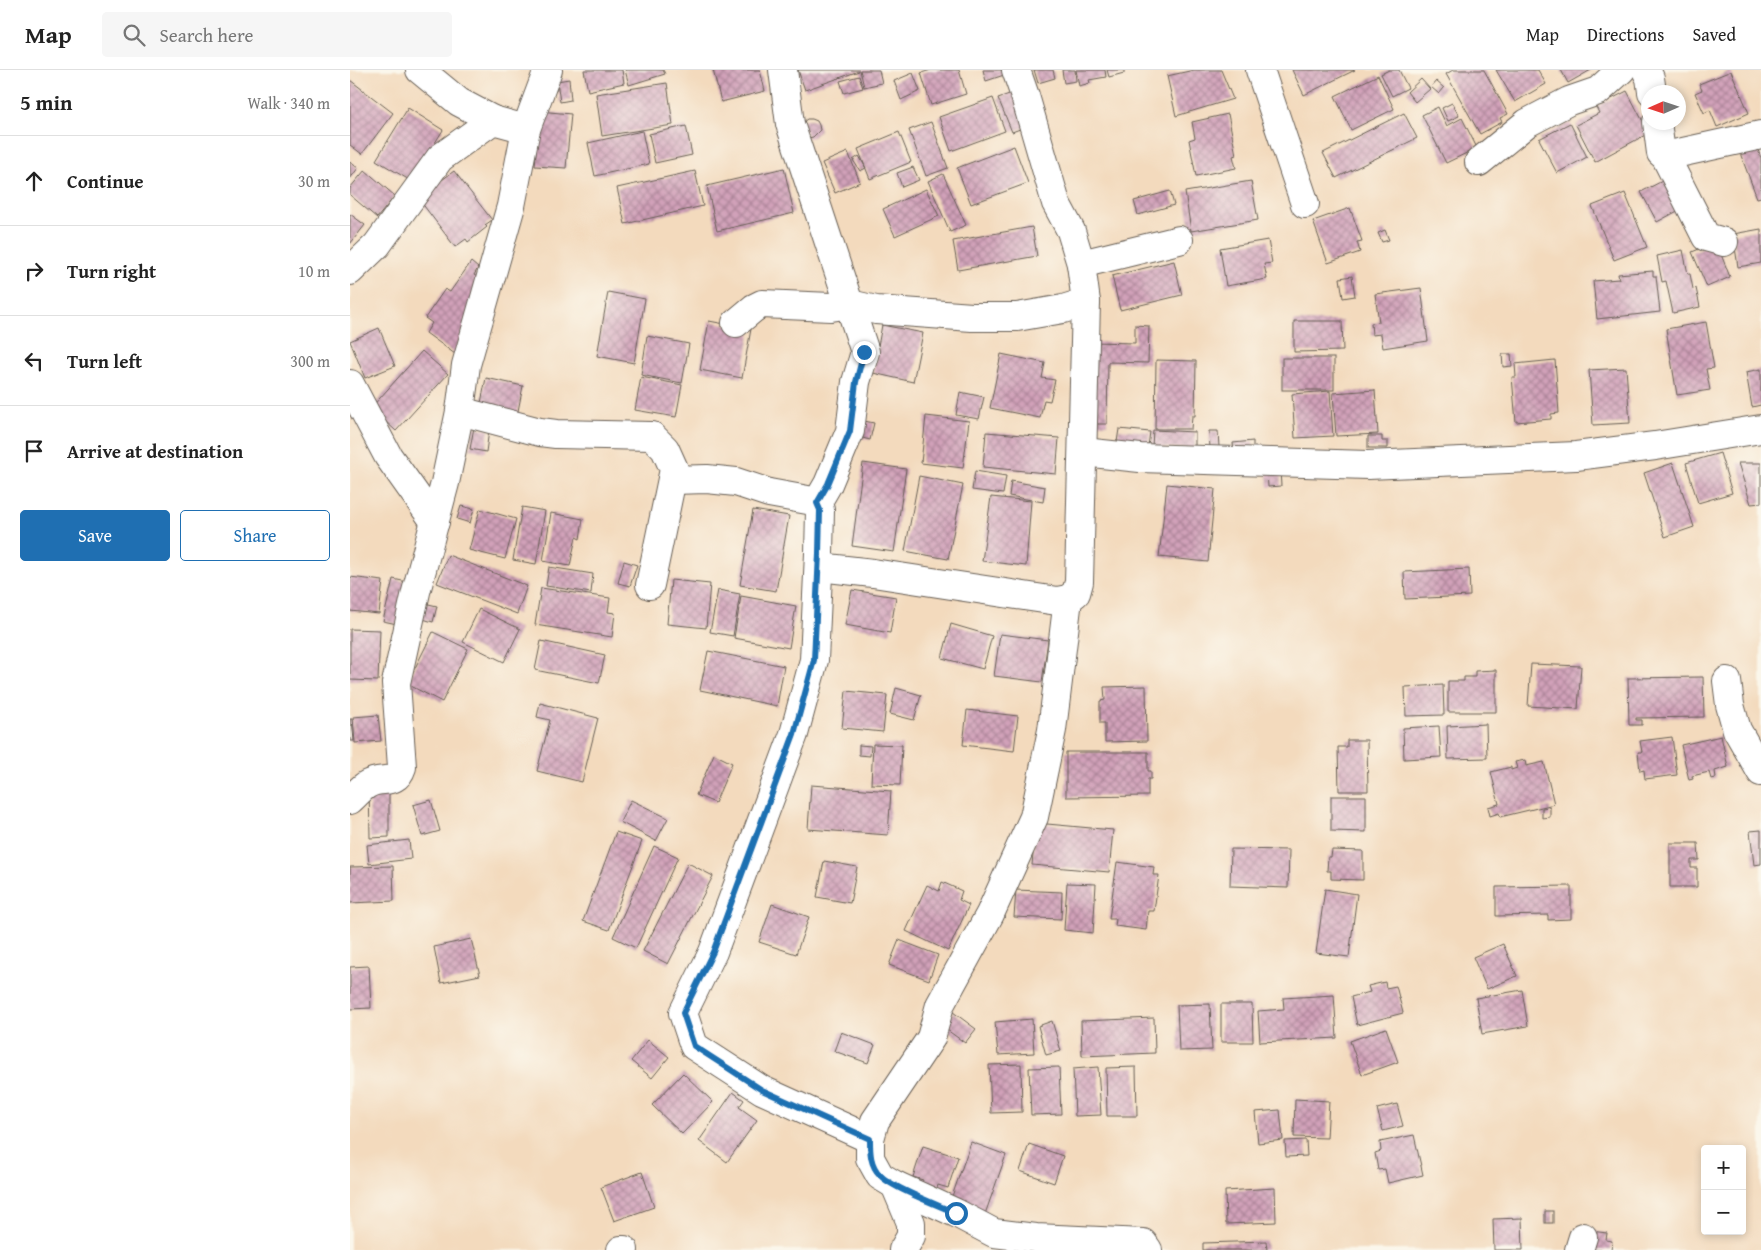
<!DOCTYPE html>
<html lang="en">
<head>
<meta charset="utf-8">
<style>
  :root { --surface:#fff; --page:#f6f6f6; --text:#222; --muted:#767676; --line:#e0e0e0; --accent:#1f6fb2 }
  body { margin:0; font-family:"Gentium Book Plus",serif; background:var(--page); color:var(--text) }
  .controls { position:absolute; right:15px; bottom:15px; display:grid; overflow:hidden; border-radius:5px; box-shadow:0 2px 8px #0003 }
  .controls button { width:45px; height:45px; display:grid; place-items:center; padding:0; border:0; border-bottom:1px solid var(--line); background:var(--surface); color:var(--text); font:25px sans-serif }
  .compass { position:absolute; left:1291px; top:15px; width:45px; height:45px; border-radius:50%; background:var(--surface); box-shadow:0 2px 8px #0003; rotate:267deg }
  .stop { position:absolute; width:15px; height:15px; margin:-11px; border:4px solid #1f6fb2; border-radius:50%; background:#fff }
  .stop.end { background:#1f6fb2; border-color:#fff; box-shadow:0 1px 5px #0008 }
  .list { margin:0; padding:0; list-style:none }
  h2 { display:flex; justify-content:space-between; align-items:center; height:65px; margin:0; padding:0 20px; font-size:21px }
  h2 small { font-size:16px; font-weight:400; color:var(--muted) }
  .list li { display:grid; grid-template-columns:32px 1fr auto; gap:15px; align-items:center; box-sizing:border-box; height:90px; padding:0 20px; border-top:1px solid var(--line) }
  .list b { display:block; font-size:19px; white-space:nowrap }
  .list em { font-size:16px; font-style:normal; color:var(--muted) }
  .actions { display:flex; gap:10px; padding:15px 20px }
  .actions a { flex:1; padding:11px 0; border:1px solid var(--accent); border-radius:5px; text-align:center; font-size:18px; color:var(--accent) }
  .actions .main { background:var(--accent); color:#fff }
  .icon { flex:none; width:28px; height:28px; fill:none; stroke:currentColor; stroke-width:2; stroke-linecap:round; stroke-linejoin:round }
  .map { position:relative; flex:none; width:1411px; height:1180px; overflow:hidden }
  header { display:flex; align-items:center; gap:30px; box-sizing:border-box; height:70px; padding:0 25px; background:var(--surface); border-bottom:1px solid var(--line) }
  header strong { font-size:24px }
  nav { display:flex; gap:28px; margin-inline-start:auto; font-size:18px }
  .search { width:350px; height:45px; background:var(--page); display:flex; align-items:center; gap:12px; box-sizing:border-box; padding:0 18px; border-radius:5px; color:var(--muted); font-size:19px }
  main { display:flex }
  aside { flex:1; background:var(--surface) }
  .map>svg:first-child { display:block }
  .building { fill:url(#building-cross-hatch) }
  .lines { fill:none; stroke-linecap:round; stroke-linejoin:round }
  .minor-casing { stroke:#675e54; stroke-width:30 }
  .minor { stroke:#fff; stroke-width:28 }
  .route { stroke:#1f6fb2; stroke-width:6 }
</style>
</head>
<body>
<header>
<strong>Map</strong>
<div class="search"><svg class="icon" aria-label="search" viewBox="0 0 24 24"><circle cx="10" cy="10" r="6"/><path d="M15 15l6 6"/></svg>Search here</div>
<nav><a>Map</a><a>Directions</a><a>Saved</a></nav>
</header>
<main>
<aside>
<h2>5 min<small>Walk · 340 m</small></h2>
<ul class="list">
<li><svg class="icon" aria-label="ahead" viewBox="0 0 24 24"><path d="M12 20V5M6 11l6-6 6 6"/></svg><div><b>Continue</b></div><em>30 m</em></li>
<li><svg class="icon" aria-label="right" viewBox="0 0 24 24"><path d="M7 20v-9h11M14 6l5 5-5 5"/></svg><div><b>Turn right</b></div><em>10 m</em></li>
<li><svg class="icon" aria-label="left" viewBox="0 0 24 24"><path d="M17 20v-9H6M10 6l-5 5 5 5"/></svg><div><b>Turn left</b></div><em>300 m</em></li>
<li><svg class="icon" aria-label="arrive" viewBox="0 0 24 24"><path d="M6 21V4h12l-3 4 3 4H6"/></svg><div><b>Arrive at destination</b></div></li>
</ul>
<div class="actions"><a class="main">Save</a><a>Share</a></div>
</aside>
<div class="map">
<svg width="1411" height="1180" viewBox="0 0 1411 1180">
  <defs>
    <pattern id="building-cross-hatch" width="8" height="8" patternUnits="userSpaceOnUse" patternTransform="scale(1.25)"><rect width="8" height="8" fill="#d1a1b9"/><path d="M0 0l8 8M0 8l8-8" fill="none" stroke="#a98296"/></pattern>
  </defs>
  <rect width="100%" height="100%" fill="#fbf7ec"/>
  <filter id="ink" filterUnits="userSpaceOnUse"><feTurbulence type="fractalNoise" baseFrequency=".02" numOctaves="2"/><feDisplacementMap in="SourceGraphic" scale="10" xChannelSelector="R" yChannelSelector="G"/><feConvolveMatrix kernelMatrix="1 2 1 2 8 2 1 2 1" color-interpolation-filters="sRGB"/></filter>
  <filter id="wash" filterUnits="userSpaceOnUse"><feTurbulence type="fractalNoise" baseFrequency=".0096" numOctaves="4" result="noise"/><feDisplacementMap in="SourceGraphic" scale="20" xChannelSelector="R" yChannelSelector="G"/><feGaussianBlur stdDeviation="1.12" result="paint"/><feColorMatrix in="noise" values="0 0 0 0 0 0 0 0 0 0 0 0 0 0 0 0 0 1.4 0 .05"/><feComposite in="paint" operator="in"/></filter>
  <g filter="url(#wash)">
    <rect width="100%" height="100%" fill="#f3dabd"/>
    <g id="blocks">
      <g class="building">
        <polygon points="234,0 272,0 274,13 238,21"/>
        <polygon points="275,0 313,0 315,4 279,15"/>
        <polygon points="363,0 410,0 415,21 371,32"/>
        <polygon points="448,0 509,0 509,1 455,20"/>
        <polygon points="510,0 529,0 532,13 514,17"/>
        <polygon points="581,0 609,0 616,24 581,35 571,3"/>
        <polygon points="633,0 655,0 657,4 636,11"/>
        <polygon points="684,0 703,0 705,8 688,13"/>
        <polygon points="712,0 725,0 726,11 714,13"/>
        <polygon points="726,0 755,0 756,7 739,10 740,13 729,16"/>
        <polygon points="757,0 774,0 774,3 759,7"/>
        <polygon points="844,0 871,0 883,29 826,46 817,6"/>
        <polygon points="942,0 1005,0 954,25"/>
        <polygon points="1039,0 1049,0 1058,18 1042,26 1031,4"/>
        <polygon points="1103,0 1134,0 1158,44 1150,48 1152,52 1130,64 1096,4"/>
        <polygon points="1146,0 1188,0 1196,14 1165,32"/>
        <polygon points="1211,0 1241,0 1218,13"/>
        <polygon points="1381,1 1399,43 1367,57 1360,40 1354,43 1345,23 1352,20 1349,14"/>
        <polygon points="563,3 570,21 551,30 544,11"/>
        <polygon points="1028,5 1044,39 1001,60 985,26"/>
        <polygon points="509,6 513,18 494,23 490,11"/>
        <polygon points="219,9 221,30 210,32 207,11"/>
        <polygon points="1071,9 1080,19 1065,32 1057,22"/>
        <polygon points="0,10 43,43 12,84 0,75"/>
        <polygon points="1086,11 1094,18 1089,24 1081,17"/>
        <polygon points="317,13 323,55 252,66 246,24"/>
        <polygon points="1277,21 1299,63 1245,92 1226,55 1249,43 1246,37"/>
        <polygon points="665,22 678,56 662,62 648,28"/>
        <polygon points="643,28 655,61 601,81 589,47"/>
        <polygon points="1102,33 1109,46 1098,51 1092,38"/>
        <polygon points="1088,37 1097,56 1112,48 1127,78 1096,93 1072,45"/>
        <polygon points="58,38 93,60 61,111 26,90"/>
        <polygon points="189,41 221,44 216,98 185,96"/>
        <polygon points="1054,43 1067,68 986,108 973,83"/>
        <polygon points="878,44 886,85 883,86 886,98 846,106 839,70 845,68 842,52"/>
        <polygon points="457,49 462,49 467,51 469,55 470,60 463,67 458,68 453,52"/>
        <polygon points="581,52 598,98 576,106 559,60"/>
        <polygon points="1220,53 1237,87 1207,103 1189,69"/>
        <polygon points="336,56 342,85 305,93 299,64"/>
        <polygon points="292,61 299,94 245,106 238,73"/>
        <polygon points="549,62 561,92 520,109 508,79"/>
        <polygon points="1404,69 1411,88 1411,127 1407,128 1387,75"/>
        <polygon points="664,76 678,113 621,134 607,98"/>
        <polygon points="498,82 510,112 485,123 472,93"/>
        <polygon points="509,86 516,98 510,101 503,90"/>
        <polygon points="0,92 8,98 0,109"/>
        <polygon points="563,97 569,110 552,117 547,103"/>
        <polygon points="434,98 444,143 367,161 357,116"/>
        <polygon points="15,100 45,126 27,148 0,125 0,118"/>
        <polygon points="104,101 142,150 135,155 137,157 118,172 116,169 105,177 68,128"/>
        <polygon points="345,101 353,136 275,154 267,118"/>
        <polygon points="593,104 616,155 600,162 578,111"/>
        <polygon points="1320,107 1335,137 1307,152 1291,122"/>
        <polygon points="901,111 908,150 841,161 835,122"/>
        <polygon points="576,119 589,146 545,166 533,139"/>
        <polygon points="820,121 824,135 788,145 784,131"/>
        <polygon points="1275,123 1297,177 1264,190 1242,136"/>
        <polygon points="1000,138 1012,171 1007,172 1010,182 978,193 963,151"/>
        <polygon points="0,144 15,155 0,174"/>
        <polygon points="682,157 687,186 608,200 603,171"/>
        <polygon points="1411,159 1411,193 1388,197 1383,164"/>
        <polygon points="1035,160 1039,170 1032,172 1028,163"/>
        <polygon points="918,170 922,193 914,194 917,209 876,216 870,178"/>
        <polygon points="1366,172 1380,207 1357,217 1342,182"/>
        <polygon points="1333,180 1338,204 1340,204 1343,219 1346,218 1350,237 1323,243 1316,211 1312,212 1307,186"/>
        <polygon points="824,191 832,225 770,240 762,206"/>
        <polygon points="121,192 128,198 124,205 133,211 105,284 76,263 82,253 75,248 95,219 100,222"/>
        <polygon points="1303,201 1303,206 1306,206 1310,242 1247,249 1243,211 1269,209 1268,204"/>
        <polygon points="1002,206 1005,226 993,228 990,208"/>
        <polygon points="1071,218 1078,271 1033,278 1031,264 1022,265 1021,253 1029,252 1025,224"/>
        <polygon points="258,222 295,229 284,293 247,286"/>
        <polygon points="359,251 401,259 392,308 350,300"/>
        <polygon points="944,251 992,251 993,281 944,282"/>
        <polygon points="1356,252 1364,298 1356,299 1360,320 1327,325 1316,259"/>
        <polygon points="532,255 573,263 563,312 523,303"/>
        <polygon points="785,255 799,256 798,293 758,292 757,354 741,354 742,272 785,273"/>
        <polygon points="29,258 45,296 15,308 0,271"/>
        <polygon points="297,266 339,274 332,313 291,305"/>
        <polygon points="72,281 98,304 46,361 21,338"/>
        <polygon points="651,284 695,293 692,308 705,310 700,331 694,330 690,348 640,338"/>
        <polygon points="1152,284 1161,284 1162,296 1153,297"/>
        <rect x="932" y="288" width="52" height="32"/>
        <polygon points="806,290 846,291 845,346 842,346 841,359 805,359"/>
        <polygon points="1205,290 1209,343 1201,344 1201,349 1166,352 1162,307 1166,307 1165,294"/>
        <polygon points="1276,298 1280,353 1243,355 1239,300"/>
        <polygon points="1411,299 1411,335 1402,337 1396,302"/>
        <polygon points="291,307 332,315 326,347 285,340"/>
        <polygon points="136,308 173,316 166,351 129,343"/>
        <polygon points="1025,320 1028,364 986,366 983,323"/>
        <polygon points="980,321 983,366 945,368 942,324"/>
        <polygon points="610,322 634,327 629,349 606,345"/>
        <polygon points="576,346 619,351 613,398 571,393"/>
        <polygon points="509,350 524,353 520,370 505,366"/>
        <polygon points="124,357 139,360 136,382 120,379"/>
        <polygon points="769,359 800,362 798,376 767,372"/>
        <polygon points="803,360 845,362 845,379 802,377"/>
        <polygon points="859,361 868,361 869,377 860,378"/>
        <polygon points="636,362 709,368 706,404 633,397"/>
        <polygon points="1018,366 1032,366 1032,371 1038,371 1038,378 1018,378"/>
        <polygon points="903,371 903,381 884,382 883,373"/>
        <polygon points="1370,383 1382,423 1348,433 1336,393"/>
        <polygon points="513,393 556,399 544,482 502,476"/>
        <polygon points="1323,393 1344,457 1315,467 1294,403"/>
        <polygon points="1388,393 1411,393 1411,433 1401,434"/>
        <polygon points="930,400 931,416 918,417 917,401"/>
        <polygon points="625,401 656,406 653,424 622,420"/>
        <polygon points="569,406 613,415 598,489 555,481"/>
        <polygon points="661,411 695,417 693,432 659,426"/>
        <polygon points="817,414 865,419 858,492 809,487"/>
        <polygon points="641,427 681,431 676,496 632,491"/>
        <polygon points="111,436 124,439 120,453 107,449"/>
        <polygon points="172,437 195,441 186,494 163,490"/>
        <polygon points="130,439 166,449 155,489 119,480"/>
        <polygon points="403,440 439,446 426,521 390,515"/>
        <polygon points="201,443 233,449 230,469 226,467 220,496 193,491"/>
        <polygon points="98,485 177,516 167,544 87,513"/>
        <polygon points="274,491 287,495 280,516 268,513"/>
        <polygon points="199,497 243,504 241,523 196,516"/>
        <polygon points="1119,499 1120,526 1055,529 1054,502"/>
        <polygon points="0,507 33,511 29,544 0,541"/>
        <polygon points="43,509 57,512 47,554 33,551"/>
        <polygon points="321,510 360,514 356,558 317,554"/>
        <polygon points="191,518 260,528 258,542 265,543 262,567 185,555"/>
        <polygon points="368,520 390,524 383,566 360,562"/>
        <polygon points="502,520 546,527 540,563 495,555"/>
        <polygon points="391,526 446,536 439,578 384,568"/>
        <polygon points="70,532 87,536 83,552 66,547"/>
        <polygon points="129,539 170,559 154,592 113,572"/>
        <polygon points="601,554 642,566 633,599 592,588"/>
        <polygon points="0,559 30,560 28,611 0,610"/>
        <polygon points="83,562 118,579 92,632 57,614"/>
        <polygon points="650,564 698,570 692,612 644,606"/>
        <polygon points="191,571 255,585 249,613 185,600"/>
        <polygon points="358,581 434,596 427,636 350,620"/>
        <polygon points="1181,594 1231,596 1228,639 1178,636"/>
        <polygon points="1146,600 1146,642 1098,642 1098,611 1114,611 1114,607 1125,607 1125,601"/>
        <polygon points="1353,607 1354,647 1286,648 1286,650 1292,650 1292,655 1279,655 1278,608"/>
        <polygon points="1093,615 1094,645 1056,646 1055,617"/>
        <polygon points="796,616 797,671 755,672 755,653 750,653 750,631 755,630 754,617"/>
        <polygon points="546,618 571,625 564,650 540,644"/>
        <polygon points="496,621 537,625 533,662 492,658"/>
        <polygon points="190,633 248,648 232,712 187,701 200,650 187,647"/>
        <polygon points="617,640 668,646 664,681 613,675"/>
        <polygon points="28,645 31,671 5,673 3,647"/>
        <polygon points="0,649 2,649 4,671 0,671"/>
        <polygon points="1136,654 1137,688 1098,689 1097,656"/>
        <polygon points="1089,656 1091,687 1054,689 1053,658"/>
        <polygon points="1371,666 1378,697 1365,701 1366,708 1361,709 1359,702 1342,706 1343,709 1339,710 1331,675"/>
        <polygon points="1322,667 1327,705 1295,709 1294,700 1290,701 1288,682 1292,682 1290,671"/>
        <polygon points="997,670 1017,670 1018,721 989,721 988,677 997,677"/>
        <polygon points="523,674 552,675 550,715 521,714"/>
        <polygon points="509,675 521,676 520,686 509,685"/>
        <polygon points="716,682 798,682 798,701 801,701 801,709 798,709 798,726 716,727"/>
        <polygon points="364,684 382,693 365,733 346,725"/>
        <polygon points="1175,690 1176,696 1194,692 1204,734 1150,747 1149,743 1140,746 1138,737 1149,734 1141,702 1161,697 1161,700 1167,698 1165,692"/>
        <polygon points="19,715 39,715 39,767 20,768"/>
        <polygon points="461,715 541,721 538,765 458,759"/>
        <polygon points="981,726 1016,726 1016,762 981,761"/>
        <polygon points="81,730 90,761 72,766 63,735"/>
        <polygon points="281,730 318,748 306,771 270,752"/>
        <polygon points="1200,737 1200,747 1192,748 1192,738"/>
        <polygon points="686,753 763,760 759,802 682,795"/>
        <polygon points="1411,760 1411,794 1404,795 1400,761"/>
        <polygon points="266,762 292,771 259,860 233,851"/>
        <polygon points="59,770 61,789 19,794 17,775"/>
        <polygon points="1320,773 1348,773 1349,790 1341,790 1341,798 1347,798 1347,817 1320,817"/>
        <polygon points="304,776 328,787 286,878 263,867"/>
        <polygon points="881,779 939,780 938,818 880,816"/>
        <polygon points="982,780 1013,781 1013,810 981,809 981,801 977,801 978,787 981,787"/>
        <polygon points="474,791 507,797 500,833 467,827"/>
        <polygon points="767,792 804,797 803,805 809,805 804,841 798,841 796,860 765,856 766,849 759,849"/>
        <polygon points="338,793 363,806 318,894 293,881"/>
        <polygon points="43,796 44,831 0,833 0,797"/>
        <polygon points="592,812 612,821 609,830 619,835 598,881 556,861 577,815 589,821"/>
        <polygon points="717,813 746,814 743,863 714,860"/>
        <polygon points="1221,816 1221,849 1198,850 1198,845 1146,846 1146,817"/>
        <polygon points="975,819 1007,824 999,887 966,883"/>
        <polygon points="666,820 712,822 711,849 664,847"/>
        <polygon points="422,834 459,847 446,884 409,872"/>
        <polygon points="121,869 130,905 91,913 84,877"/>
        <polygon points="549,870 588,885 579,910 539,895"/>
        <polygon points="1153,874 1167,906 1137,919 1123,887"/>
        <polygon points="19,896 21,938 0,939 0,897"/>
        <polygon points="1035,912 1036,918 1046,916 1053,943 1007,955 1001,927 1020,922 1018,916"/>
        <polygon points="1172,920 1178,956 1132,964 1126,928"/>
        <polygon points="984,925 987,968 910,972 908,941 934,939 933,928"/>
        <polygon points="860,934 862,980 829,981 827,935"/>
        <polygon points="871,934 902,934 903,972 871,972"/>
        <polygon points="603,942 626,959 615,973 593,957"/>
        <polygon points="804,948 805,983 732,986 731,951"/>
        <polygon points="682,949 684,983 648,985 645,952"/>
        <polygon points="702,951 711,981 696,985 688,956"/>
        <polygon points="1036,958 1048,992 1012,1005 1000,971"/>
        <polygon points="491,962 525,975 518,993 484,981"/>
        <polygon points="298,970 319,987 302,1008 281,991"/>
        <polygon points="671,994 672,1042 641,1043 639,995"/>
        <polygon points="709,997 711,1044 681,1045 679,998"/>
        <polygon points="748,997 751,1045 725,1046 723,999"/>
        <polygon points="786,997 787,1046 757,1046 756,998"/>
        <polygon points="333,1003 363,1032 332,1064 302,1035"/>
        <polygon points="383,1022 394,1030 389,1037 407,1050 377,1092 349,1071"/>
        <polygon points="945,1029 979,1031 977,1068 944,1067"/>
        <polygon points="1047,1034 1053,1056 1033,1061 1027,1039"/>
        <polygon points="930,1040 933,1070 908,1073 905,1042"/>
        <polygon points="1064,1065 1073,1105 1038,1113 1035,1099 1028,1100 1025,1083 1031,1081 1030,1072"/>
        <polygon points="956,1070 957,1086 936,1087 935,1071"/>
        <polygon points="621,1072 656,1085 634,1147 599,1135"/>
        <polygon points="679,1074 713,1086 704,1113 670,1101"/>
        <polygon points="573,1076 608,1087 598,1118 588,1115 586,1121 571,1117 573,1110 563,1107"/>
        <polygon points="292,1102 304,1137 264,1151 251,1117"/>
        <polygon points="925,1118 926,1152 876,1154 875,1121"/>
        <rect x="1195" y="1141" width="8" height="12"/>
        <polygon points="1172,1148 1173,1180 1144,1180 1143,1149"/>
        <polygon points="1241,1161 1257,1163 1256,1170 1262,1171 1261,1180 1238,1180"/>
        <polygon points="916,1171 917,1180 853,1180 853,1173"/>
      </g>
    </g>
  </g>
  <g filter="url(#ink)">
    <use href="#blocks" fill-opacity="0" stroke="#675e54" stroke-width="1"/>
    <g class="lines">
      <defs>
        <g id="minor">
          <polyline points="70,0 109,32 143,50"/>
          <polyline points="433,0 440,54 515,282 506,312 500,361 478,414 467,433"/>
          <polyline points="910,0 955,134"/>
          <polyline points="1296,0 1300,8 1302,22"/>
          <polyline points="1307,52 1311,83 1315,86 1356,167 1374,172"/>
          <polyline points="1315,86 1411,65"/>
          <polyline points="1129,92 1177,53 1219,31 1248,21 1271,0"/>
          <polyline points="731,194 829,170"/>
          <polyline points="0,201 27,175 90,88 143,50 176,59"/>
          <polyline points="386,253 404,238 412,234 481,237 500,234 526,240 622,247 667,247 713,239 736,232"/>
          <polyline points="0,314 38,386 85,452"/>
          <polyline points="110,341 190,362 206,364 302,366 315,379 324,399 300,515"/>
          <polyline points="733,382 790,388 1018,395 1226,386 1305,376 1411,359"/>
          <polyline points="322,410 357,409 386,412 419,423 463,431 467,433 470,440 469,483 464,590 444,664 363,882 333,943 344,976 412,1020 520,1069"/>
          <polyline points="469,497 523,503 707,531 718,529 726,523 729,512 736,232 731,194 721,161 706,133 675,26 666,0"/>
          <polyline points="718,529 702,660 684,747 640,844 590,935 581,968 525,1051 520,1069 520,1088 530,1106 545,1115 606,1143 644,1163 686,1168 793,1173 798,1180"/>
          <polyline points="1377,611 1380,635 1387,660 1411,702"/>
          <path d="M0,730C6,725 12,717 18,714C32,706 46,716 52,697L46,613L66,522L95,413L110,341L116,295L161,136L176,59L198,0"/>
          <polyline points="545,1115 561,1153 561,1166 553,1180"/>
          <polyline points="271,1180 274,1180"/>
          <polyline points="1229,1180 1233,1167"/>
        </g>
      </defs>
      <use href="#minor" class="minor-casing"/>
      <use href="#minor" class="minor"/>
    </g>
  </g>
  <g class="lines" filter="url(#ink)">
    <path class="route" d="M514,282L506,312L500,361L478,414L467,433L470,440L469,483L464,590L444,664L363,882L333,943L344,976L412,1020L520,1069C520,1082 520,1095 530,1105C540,1117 590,1136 606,1143"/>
  </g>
</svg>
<div class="controls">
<button>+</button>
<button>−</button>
</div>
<svg class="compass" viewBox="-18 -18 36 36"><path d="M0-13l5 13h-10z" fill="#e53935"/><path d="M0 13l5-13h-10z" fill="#767676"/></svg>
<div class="stop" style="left:606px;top:1143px"></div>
<div class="stop end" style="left:514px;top:282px"></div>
</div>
</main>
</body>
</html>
